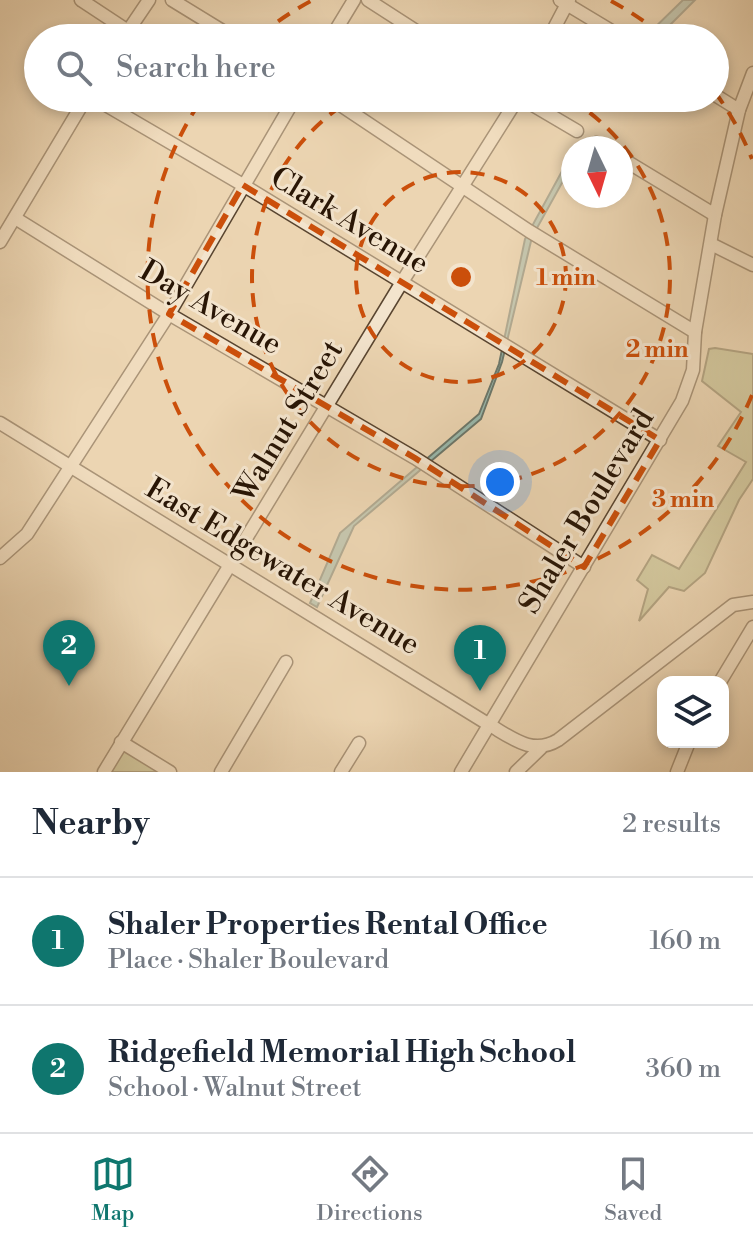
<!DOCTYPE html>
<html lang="en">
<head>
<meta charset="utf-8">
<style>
  :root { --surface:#fff; --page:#f6f6f7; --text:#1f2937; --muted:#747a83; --line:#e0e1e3; --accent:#0f766e }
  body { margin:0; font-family:"Libre Bodoni",serif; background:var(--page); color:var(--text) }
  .controls { position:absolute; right:24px; bottom:24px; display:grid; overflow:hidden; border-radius:16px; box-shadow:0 4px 12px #0003 }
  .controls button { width:72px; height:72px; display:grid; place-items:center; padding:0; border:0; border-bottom:2px solid var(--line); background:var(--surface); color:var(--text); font:40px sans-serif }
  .compass { position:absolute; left:561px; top:136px; width:72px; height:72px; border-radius:50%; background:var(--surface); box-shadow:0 4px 12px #0003; rotate:175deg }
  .you { position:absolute; left:500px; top:482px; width:28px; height:28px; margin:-20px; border:6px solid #fff; border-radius:50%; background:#1a73e8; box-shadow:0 0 0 12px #1a73e833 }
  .badge { display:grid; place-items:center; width:52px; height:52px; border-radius:50%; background:var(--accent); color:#fff; font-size:26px; font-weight:700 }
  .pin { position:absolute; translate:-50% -66px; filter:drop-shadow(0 2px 4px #0008) }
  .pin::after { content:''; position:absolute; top:42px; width:28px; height:24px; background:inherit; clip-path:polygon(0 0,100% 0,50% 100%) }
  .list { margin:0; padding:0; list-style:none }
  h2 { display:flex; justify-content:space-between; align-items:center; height:104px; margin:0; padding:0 32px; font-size:34px }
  h2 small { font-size:26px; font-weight:400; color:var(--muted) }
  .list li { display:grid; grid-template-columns:52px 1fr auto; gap:24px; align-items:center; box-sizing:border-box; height:128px; padding:0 32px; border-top:2px solid var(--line) }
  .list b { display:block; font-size:30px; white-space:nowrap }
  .list p { margin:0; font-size:26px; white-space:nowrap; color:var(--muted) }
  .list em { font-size:26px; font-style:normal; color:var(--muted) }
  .icon { flex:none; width:44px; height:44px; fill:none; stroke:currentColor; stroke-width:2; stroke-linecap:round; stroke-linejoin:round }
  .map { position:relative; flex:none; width:753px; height:772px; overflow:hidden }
  .search { position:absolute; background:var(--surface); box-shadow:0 4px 12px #0003; left:24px; right:24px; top:24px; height:88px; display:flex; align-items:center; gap:20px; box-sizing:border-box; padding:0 28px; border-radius:44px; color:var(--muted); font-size:30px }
  .sheet { height:360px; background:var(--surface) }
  nav { display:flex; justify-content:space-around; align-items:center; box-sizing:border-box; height:112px; border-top:2px solid var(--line); background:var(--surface); font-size:22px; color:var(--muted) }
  nav a { display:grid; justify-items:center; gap:4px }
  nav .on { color:var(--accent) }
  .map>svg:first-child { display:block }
  .green { fill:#b9bd8b; stroke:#706948; stroke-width:2 }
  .water { fill:#99b9ad; stroke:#6c776a; stroke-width:2 }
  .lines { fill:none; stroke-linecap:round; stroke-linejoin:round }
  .minor-casing { stroke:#594530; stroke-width:15 }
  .minor { stroke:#f3e4cd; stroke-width:12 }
  .marked { fill:none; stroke:#cb4f0b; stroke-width:6; stroke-dasharray:16 10; stroke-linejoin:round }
  .ring { fill:none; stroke:#cb4f0b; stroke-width:4; stroke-dasharray:14 10 }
  .labels { text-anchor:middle; stroke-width:6; stroke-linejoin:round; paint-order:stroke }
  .street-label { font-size:30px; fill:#281505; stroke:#f3e4cd }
  .centre { fill:#cb4f0b; stroke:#f3e4cd; stroke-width:4 }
  .ring-label { font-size:24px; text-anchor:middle; font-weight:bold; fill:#cb4f0b; stroke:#f3e4cd; stroke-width:6; stroke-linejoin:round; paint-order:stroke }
</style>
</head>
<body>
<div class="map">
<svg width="753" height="772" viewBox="0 0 753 772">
  <rect width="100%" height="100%" fill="#ecd5b2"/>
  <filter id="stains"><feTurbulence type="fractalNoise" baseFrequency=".0025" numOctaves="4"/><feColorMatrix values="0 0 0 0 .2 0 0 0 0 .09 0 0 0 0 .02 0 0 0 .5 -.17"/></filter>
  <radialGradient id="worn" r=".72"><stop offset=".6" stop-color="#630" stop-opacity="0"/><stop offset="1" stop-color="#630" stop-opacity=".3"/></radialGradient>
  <g class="green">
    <polygon points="715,348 753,354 753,479 739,500 705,573 684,591 669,587 639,621 648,589 637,580 652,555 679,569 746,462 718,446 741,412 702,381 709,349"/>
    <polygon points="121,742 172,772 103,772"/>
  </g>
  <g class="water">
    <polygon points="683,0 695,0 657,38 644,38"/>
    <polygon points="573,151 573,163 532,237 502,362 481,419 354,526 317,607 310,603 340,533 479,414 499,364 525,239"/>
  </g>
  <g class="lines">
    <defs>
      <g id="minor">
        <polyline points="81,0 128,31"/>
        <polyline points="172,0 234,38"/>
        <polyline points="368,0 427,38"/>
        <polyline points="560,0 623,38"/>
        <polyline points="124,37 149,0"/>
        <polyline points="331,38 354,0"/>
        <polyline points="549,38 569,0"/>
        <polyline points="715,95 739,110"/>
        <polyline points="94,98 243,185 660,440"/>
        <polyline points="330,98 529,231 695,332"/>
        <polyline points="521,98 577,131"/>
        <polyline points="596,143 604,148"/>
        <polyline points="621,158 715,215"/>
        <polyline points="15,218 169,314 415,458 584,567"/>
        <polyline points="0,242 86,98"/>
        <polyline points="711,244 753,265"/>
        <path d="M0,423L488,724C511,737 532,756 558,740L733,605L753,602"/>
        <polyline points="0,558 27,534 169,314 295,98"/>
        <polyline points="720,682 753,627"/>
        <polyline points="121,742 170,772"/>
        <polyline points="104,772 402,282 518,98"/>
        <polyline points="221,772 286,662"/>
        <polyline points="341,772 359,743"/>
        <polyline points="461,772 682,401 693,370 695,332 715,215 739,110 753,73"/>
        <polyline points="516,772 541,748"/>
        <polyline points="677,772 689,742"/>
      </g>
    </defs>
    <use href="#minor" class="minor-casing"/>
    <use href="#minor" class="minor"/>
  </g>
  <path d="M0 0H753V772H0ZM243,185L660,440L584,567L415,458L169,314Z" fill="#ecd5b2" fill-opacity=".55" fill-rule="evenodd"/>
  <path class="marked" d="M243,185L660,440L584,567L415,458L169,314Z"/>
  <g class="ring">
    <circle cx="461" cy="277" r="105"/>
    <path d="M570 99A209 209 0 1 1 352 99"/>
    <path d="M752 395A314 314 0 1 1 202 99M259 36A314 314 0 0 1 311 1M611 1A314 314 0 0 1 663 36M715 92A314 314 0 0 1 752 159"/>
  </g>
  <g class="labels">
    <g class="street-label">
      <text transform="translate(350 220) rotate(31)" y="10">Clark Avenue</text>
      <text transform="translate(211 307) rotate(30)" y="10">Day Avenue</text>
      <text transform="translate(288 421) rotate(-59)" y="10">Walnut Street</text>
      <text transform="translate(586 511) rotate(-59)" y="10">Shaler Boulevard</text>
      <text transform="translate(283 566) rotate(31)" y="10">East Edgewater Avenue</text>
    </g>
  </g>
  <circle cx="461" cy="277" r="12" class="centre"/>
  <g class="ring-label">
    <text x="566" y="285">1 min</text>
    <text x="657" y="357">2 min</text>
    <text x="683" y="507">3 min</text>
  </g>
  <rect width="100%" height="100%" filter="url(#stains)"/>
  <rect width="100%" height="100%" fill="url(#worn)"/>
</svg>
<div class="controls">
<button><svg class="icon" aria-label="layers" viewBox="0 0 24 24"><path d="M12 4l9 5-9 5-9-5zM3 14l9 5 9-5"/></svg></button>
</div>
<svg class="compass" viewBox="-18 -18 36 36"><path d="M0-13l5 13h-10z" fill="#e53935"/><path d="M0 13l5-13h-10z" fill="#747a83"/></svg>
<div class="you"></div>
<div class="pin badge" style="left:480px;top:691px">1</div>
<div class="pin badge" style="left:69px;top:686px">2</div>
<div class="search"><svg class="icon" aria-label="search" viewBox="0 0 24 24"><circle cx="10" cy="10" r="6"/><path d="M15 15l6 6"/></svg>Search here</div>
</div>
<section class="sheet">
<h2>Nearby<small>2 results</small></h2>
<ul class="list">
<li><span class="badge">1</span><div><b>Shaler Properties Rental Office</b><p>Place · Shaler Boulevard</p></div><em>160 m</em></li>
<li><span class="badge">2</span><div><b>Ridgefield Memorial High School</b><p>School · Walnut Street</p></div><em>360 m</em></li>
</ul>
</section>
<nav>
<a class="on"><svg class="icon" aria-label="map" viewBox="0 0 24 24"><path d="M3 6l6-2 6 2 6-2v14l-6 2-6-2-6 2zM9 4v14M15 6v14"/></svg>Map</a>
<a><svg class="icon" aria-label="directions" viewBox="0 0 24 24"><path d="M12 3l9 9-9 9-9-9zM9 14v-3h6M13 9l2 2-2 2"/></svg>Directions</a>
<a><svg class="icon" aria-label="saved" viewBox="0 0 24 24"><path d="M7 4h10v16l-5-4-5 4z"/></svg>Saved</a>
</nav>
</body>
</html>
